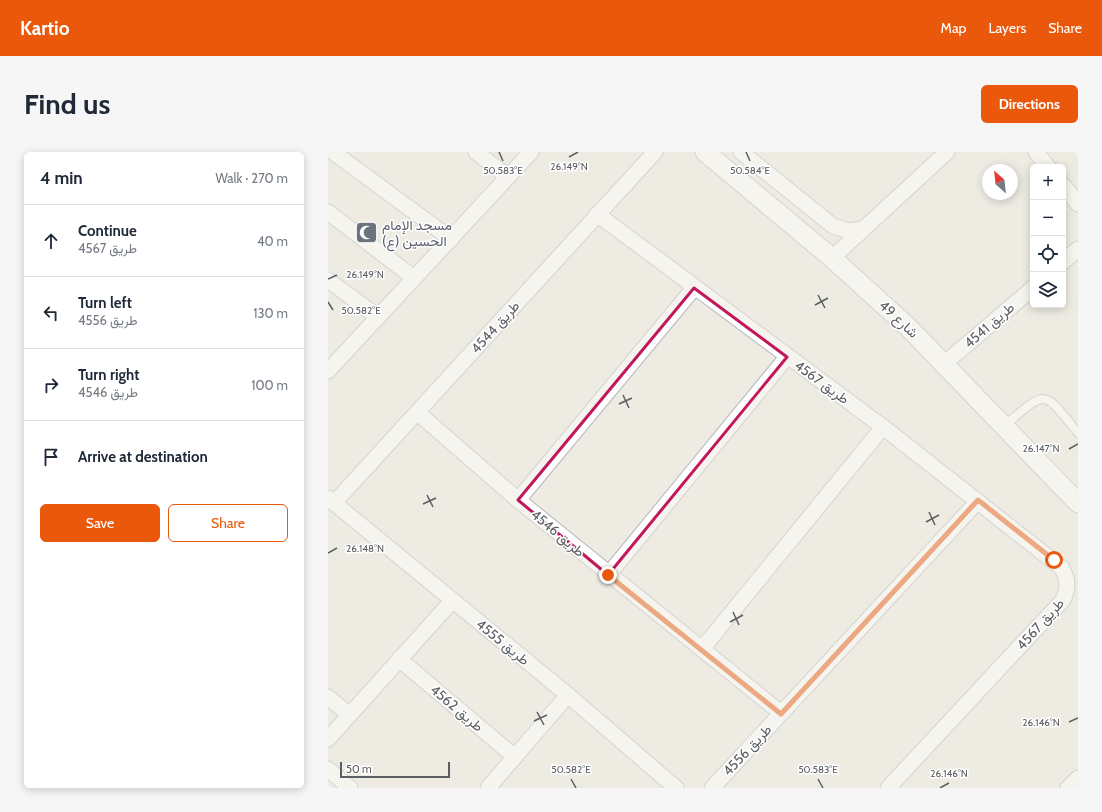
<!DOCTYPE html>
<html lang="en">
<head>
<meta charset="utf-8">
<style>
  :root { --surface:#fff; --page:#f6f6f7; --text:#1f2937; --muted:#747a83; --line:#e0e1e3; --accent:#ea580c }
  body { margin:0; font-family:Cabin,Vazirmatn,sans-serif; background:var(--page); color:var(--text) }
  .controls { position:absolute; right:12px; top:12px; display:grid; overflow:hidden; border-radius:6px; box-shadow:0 2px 10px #0003 }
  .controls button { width:36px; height:36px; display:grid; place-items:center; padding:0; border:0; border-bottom:1px solid var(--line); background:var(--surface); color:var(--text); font:20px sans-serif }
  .compass { position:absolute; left:654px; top:12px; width:36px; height:36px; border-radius:50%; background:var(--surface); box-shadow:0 2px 10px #0003; rotate:333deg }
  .scale { position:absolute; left:12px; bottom:10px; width:110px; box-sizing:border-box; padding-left:4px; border:2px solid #5b5e63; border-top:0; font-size:11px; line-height:14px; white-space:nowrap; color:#5b5e63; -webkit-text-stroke:3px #fff; paint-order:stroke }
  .stop { position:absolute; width:12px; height:12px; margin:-9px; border:3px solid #ea580c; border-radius:50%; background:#fff }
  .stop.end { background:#ea580c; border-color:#fff; box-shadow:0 1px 4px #0008 }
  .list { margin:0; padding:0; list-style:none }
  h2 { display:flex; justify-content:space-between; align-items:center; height:52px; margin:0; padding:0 16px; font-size:17px }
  h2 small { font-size:13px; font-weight:400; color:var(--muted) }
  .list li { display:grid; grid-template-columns:26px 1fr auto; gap:12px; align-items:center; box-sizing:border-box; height:72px; padding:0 16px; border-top:1px solid var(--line) }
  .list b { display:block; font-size:15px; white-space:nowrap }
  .list p { margin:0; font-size:13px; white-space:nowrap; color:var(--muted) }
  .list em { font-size:13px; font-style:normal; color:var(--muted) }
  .actions { display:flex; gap:8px; padding:12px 16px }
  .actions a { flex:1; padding:9px 0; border:1px solid var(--accent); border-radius:6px; text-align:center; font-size:14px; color:var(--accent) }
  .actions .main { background:var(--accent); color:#fff }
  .icon { flex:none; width:22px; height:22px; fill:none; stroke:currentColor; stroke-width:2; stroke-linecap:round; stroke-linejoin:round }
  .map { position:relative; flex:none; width:750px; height:636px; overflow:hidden; border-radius:6px }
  header { display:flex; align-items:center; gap:24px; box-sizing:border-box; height:56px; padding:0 20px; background:var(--accent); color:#fff }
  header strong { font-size:19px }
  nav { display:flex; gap:22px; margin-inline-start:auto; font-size:14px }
  .intro { display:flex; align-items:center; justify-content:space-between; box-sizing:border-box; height:96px; padding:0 24px }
  h1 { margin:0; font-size:28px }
  .button { padding:10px 18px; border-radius:6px; background:var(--accent); color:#fff; font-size:14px; font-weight:700 }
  main { display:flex; gap:24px; padding:0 24px }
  aside { flex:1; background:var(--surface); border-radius:6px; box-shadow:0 2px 10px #0003 }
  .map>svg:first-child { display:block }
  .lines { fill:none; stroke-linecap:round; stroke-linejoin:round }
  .service-casing { stroke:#b5b8bc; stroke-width:10 }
  .minor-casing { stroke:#b5b8bc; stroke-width:17 }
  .tertiary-casing { stroke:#b5b8bc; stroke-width:21 }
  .service { stroke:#fff; stroke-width:8 }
  .minor { stroke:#fff; stroke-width:15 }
  .tertiary { stroke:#fff; stroke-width:19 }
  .route { stroke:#ea580c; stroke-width:5 }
  .marked { fill:none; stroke:#c2185b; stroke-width:3; stroke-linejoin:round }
  .ticks { fill:none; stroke:#5b5e63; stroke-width:1.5 }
  .labels { text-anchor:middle; stroke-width:3; stroke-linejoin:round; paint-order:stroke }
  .worship-label { font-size:14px; fill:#5b616d; stroke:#fff; text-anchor:start }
  .street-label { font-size:14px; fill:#5b5e63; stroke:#fff }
  .ticks-label { font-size:10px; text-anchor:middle; fill:#5b5e63; stroke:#fff; stroke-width:3; stroke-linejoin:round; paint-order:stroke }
</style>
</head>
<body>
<header>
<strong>Kartio</strong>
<nav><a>Map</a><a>Layers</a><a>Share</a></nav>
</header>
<div class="intro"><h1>Find us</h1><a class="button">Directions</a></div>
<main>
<aside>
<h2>4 min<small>Walk · 270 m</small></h2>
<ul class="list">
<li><svg class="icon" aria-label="ahead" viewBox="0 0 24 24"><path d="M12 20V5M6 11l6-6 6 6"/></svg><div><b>Continue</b><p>طريق 4567</p></div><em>40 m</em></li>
<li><svg class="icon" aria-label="left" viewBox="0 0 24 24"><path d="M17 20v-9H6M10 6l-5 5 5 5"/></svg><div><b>Turn left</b><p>طريق 4556</p></div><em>130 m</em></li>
<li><svg class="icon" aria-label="right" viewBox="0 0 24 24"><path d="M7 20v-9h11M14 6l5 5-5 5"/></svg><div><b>Turn right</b><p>طريق 4546</p></div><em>100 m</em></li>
<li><svg class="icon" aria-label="arrive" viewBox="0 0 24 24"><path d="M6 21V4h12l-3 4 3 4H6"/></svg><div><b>Arrive at destination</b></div></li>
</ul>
<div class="actions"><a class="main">Save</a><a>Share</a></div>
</aside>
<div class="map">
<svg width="750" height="636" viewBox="0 0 750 636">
  <rect width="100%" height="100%" fill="#edebe2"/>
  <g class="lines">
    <defs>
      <path id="service" d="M676,274C720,237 714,237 750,281"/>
      <g id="minor">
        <polyline points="5,0 123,87"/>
        <polyline points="148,0 180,25"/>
        <polyline points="413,0 505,74 521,79 534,77"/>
        <polyline points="708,0 720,15"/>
        <polyline points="735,33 750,52"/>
        <polyline points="0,60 86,126"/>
        <path d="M269,62L555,275L734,416C740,428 741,435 735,448L560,636"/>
        <polyline points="504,106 619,0"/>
        <polyline points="735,110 750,97"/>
        <polyline points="0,128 50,165"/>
        <polyline points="617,211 705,136"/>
        <polyline points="0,219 203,0"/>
        <polyline points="90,261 190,348 453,561"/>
        <polyline points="0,346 240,543 348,636"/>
        <polyline points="190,348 366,136"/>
        <polyline points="6,351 327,0"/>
        <polyline points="280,423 459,205"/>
        <polyline points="374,497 555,275"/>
        <polyline points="71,507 187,605"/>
        <polyline points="0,545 21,563"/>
        <polyline points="0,587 124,449"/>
        <polyline points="0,617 22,636"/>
        <polyline points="160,636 240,543"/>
        <polyline points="384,636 650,349"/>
        <polyline points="740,636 750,626"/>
      </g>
      <polyline id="tertiary" points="377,0 504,106 580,175 750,351"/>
    </defs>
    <use href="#service" class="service-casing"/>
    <use href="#minor" class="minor-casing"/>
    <use href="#tertiary" class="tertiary-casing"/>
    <use href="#service" class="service"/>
    <use href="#minor" class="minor"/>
    <use href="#tertiary" class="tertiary"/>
  </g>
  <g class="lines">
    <polyline class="route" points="280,423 453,562 650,348 726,408"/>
  </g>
  <path d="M0 0H750V636H0ZM366,136L459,205L280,423L190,348Z" fill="#edebe2" fill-opacity=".55" fill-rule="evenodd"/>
  <path class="marked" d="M366,136L459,205L280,423L190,348Z"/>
  <path class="ticks" d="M171,0L175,9M418,0L422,9M241,5L250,0M0,127L9,123M490,143L497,156M0,150L5,158M487,153L500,146M295,243L301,256M291,252L304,246M741,297L750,292M99,343L105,355M95,352L108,346M601,360L607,373M598,370L611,363M0,401L9,396M405,460L411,473M402,470L415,463M209,560L216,573M206,569L219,563M741,570L750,566M243,627L248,636M490,627L495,636M612,636L621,631"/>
  <defs>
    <symbol id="mosque-square" viewBox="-11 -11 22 22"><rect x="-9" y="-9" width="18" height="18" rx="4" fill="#6b7280" stroke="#fff"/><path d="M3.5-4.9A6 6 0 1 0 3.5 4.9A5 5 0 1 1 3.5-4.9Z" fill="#fff"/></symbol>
  </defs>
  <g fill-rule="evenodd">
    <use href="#mosque-square" x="26" y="68" width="25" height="25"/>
  </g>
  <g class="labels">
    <g class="worship-label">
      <text x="54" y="78">مسجد الإمام<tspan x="54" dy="16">الحسين (ع)</tspan></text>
    </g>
    <g class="street-label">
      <text transform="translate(571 167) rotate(43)" y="5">شارع 49</text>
      <text transform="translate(661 173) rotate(-41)" y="5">طريق 4541</text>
      <text transform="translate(167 175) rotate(-48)" y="5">طريق 4544</text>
      <text transform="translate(494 230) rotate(36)" y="5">طريق 4567</text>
      <text transform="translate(230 381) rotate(40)" y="5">طريق 4546</text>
      <text transform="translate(712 472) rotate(-48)" y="5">طريق 4567</text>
      <text transform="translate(175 490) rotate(39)" y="5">طريق 4555</text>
      <text transform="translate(129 556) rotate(40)" y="5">طريق 4562</text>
      <text transform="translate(419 598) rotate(-47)" y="5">طريق 4556</text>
    </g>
  </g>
  <g class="ticks-label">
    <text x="241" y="18">26.149°N</text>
    <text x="175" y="22">50.583°E</text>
    <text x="422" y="22">50.584°E</text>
    <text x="37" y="126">26.149°N</text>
    <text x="33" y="162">50.582°E</text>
    <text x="713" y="300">26.147°N</text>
    <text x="37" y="400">26.148°N</text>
    <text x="713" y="574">26.146°N</text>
    <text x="243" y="621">50.582°E</text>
    <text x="490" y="621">50.583°E</text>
    <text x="621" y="625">26.146°N</text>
  </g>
</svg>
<div class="controls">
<button>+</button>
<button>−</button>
<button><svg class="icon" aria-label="locate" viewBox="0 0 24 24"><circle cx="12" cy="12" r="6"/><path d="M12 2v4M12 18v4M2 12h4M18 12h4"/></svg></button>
<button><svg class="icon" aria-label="layers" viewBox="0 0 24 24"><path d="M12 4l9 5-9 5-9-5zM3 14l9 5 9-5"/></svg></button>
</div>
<svg class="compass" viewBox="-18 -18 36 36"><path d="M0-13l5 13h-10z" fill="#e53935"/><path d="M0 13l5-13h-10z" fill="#747a83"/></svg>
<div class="scale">50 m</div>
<div class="stop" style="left:726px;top:408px"></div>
<div class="stop end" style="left:280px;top:423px"></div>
</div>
</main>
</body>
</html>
